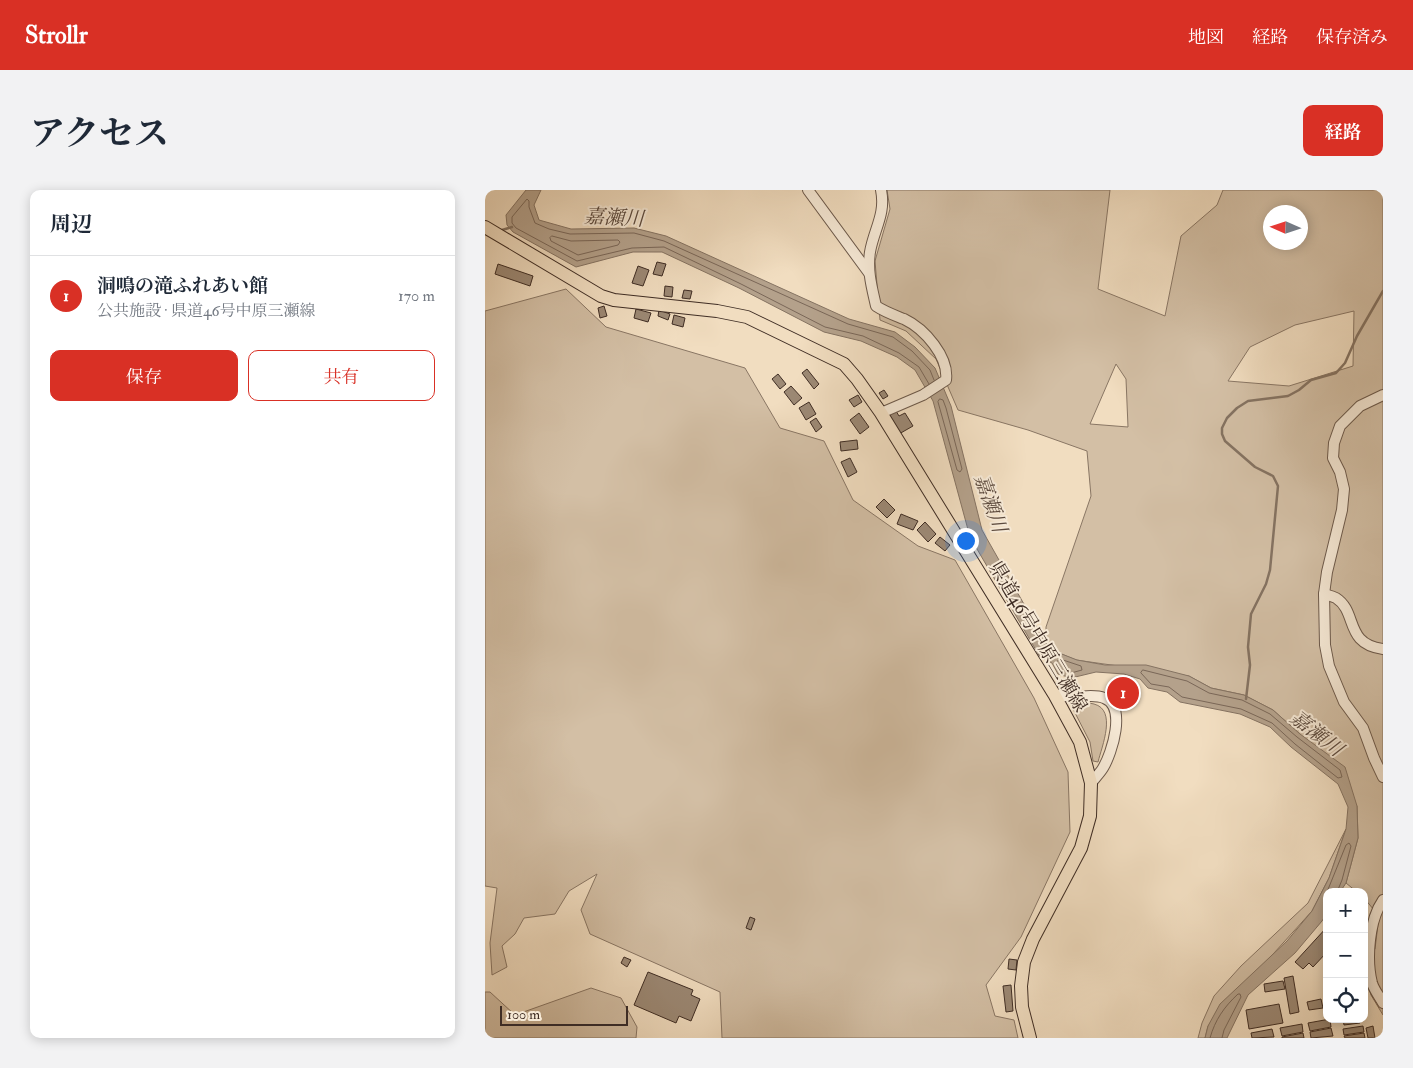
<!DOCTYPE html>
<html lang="ja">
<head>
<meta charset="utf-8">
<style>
  :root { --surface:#fff; --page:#f2f2f3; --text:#1f2937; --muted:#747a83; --line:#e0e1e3; --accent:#d93025 }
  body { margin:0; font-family:"IM FELL Double Pica","Noto Serif JP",serif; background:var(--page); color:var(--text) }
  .controls { position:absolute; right:15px; bottom:15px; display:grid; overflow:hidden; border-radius:10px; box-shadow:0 2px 12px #0003 }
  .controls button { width:45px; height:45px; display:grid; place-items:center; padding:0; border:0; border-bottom:1px solid var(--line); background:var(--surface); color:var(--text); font:25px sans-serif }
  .compass { position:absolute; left:778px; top:15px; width:45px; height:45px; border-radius:50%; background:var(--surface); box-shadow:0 2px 12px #0003; rotate:273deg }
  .scale { position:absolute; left:15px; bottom:12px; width:128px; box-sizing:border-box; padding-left:5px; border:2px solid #3f2d24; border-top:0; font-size:14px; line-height:18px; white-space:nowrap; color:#3f2d24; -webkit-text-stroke:4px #f6e9d6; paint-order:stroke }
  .you { position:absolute; left:480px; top:350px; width:18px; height:18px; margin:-12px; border:4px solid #fff; border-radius:50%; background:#1a73e8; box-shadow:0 0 0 8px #1a73e833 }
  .badge { display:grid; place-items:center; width:32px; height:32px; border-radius:50%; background:var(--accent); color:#fff; font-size:16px; font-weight:700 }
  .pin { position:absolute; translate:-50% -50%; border:2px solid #fff; box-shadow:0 1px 5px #0006 }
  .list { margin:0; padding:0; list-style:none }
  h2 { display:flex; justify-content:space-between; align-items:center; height:65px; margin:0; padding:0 20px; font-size:21px }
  h2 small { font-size:16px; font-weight:400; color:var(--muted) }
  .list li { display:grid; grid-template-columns:32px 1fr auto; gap:15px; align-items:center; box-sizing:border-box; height:80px; padding:0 20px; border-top:1px solid var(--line) }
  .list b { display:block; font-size:19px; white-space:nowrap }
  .list p { margin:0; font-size:16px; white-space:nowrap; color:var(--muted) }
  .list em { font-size:16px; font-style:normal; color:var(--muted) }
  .actions { display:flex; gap:10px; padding:15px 20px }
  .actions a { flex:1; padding:11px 0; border:1px solid var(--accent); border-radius:10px; text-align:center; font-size:18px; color:var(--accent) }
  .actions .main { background:var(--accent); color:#fff }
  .icon { flex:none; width:28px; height:28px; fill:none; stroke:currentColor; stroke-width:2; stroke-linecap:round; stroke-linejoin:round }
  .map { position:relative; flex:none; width:898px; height:848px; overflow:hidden; border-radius:10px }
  header { display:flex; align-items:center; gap:30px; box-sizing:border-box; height:70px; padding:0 25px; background:var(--accent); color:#fff }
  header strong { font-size:24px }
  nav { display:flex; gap:28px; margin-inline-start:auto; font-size:18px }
  .intro { display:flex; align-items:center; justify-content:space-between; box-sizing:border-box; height:120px; padding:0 30px }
  h1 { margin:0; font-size:35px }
  .button { padding:12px 22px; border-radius:10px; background:var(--accent); color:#fff; font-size:18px; font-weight:700 }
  main { display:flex; gap:30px; padding:0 30px }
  aside { flex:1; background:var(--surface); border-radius:10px; box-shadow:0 2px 12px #0003 }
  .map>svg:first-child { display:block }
  .green { fill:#d3bfa5; stroke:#897664; fill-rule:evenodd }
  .water { fill:#b4a18b; stroke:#857362 }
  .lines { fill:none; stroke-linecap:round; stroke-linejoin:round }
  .shore { stroke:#7a6758; stroke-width:1 }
  .stream { stroke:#857362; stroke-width:2.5 }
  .building { fill:#9c8975; stroke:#3f2d24 }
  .minor-casing { stroke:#6c594b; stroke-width:12 }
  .major-casing { stroke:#3f2d24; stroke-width:14 }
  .minor { stroke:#f6e9d6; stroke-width:10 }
  .major { stroke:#f1ddc0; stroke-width:12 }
  .labels { text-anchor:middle; stroke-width:4; stroke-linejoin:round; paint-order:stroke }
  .street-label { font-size:19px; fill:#3f2d24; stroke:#f6e9d6 }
  .water-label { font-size:20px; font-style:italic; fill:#5c4a3e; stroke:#f6e9d6 }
</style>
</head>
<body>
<header>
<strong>Strollr</strong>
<nav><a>地図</a><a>経路</a><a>保存済み</a></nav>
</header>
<div class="intro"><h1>アクセス</h1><a class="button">経路</a></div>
<main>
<aside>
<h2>周辺<small></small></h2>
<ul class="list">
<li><span class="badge">1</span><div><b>洞鳴の滝ふれあい館</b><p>公共施設 · 県道46号中原三瀬線</p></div><em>170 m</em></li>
</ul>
<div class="actions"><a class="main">保存</a><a>共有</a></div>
</aside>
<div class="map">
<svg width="898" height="848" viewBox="0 0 898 848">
  <rect width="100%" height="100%" fill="#f1ddc0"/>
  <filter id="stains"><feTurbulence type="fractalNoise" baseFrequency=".004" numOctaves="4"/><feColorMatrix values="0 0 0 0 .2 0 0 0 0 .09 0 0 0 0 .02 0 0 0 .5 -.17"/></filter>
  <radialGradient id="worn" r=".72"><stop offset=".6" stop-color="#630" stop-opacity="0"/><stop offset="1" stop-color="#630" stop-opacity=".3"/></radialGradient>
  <g class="green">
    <path d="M402,0H625L613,99L680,126L696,46L732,15L738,0H898V825L886,805L879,777V772L890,759L894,726L879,708V702H872L861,693L873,648L872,616L815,544L788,520L759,505L726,498L704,486L591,470L569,461L561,453V437L606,306L602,261L543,240L473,220L451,169L421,141L395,130L390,71L405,19ZM786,22H816V52H786ZM869,121L868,176L804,196L743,191L765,157L810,135ZM631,174L641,189L643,237L605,234Z"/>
    <polygon points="81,99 121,137 260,178 295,238 339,251 368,310 433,356 470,370 549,508 583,582 585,642 536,747 501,795 510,826 529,830 533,848 237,848 235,802 105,744 96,720 112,684 84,701 70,724 39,728 30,744 17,756 22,777 7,785 5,753 12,698 0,696 0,121"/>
    <path d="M589,513C595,513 603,512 609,514C632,520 617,556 613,572L608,571L605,552L587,517Z"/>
    <polygon points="861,639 844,688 827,721 723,836 720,848 713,848 717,833 729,806 756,776 823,713"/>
    <polygon points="106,798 136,808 152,837 151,848 0,848 0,802 5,802 30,825"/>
  </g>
  <polygon class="water" points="41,0 56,0 49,15 54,30 86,39 149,38 181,46 364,129 410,142 430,157 450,178 466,216 497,340 561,453 569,461 592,470 620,475 661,475 704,486 726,498 759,505 788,520 815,544 860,577 872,616 873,648 861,693 855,702 842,702 842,723 837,731 810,763 763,805 742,848 720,848 723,836 735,814 802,751 827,721 844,688 861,639 863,617 853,594 806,557 785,537 755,524 695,512 682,502 663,498 655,489 639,484 611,482 586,488 573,484 567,473 555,467 485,347 448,211 430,180 412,167 376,151 339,142 254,98 177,62 148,62 91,77 28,42 22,35 21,25"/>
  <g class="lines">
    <g class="shore">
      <polygon points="67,46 86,51 133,50 135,52 133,55 93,65 66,51 65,48"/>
      <polyline points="444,194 434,177 414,163 378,146 340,137 256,94 179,57 147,58 92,71 31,38 27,33 27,27 42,9 44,11 44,17 50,33 64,39 85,44 149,43 179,51 363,134 408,147 427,161 445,180 449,190"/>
      <polygon points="455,209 458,210 461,218 477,279 475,282 472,280 453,212"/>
      <polygon points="575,469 596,476 597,480 586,483 577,480 572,472"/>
      <polygon points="658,480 702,491 724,503 757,510 785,524 812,547 855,580 857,587 853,588 810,554 787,533 756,519 697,507 684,497 666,494 656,483"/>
      <polyline points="842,702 861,655 864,653 866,656 857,690 852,702"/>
      <path d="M725,848C730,830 739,817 753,804H755L756,807L739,840L737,848"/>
    </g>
    <g class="stream">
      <polyline points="17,40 27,37"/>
      <polyline points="761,509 765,475 763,457 766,424 781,394 785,380 793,296 788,286 770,277 740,251 737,244 737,238 742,228 752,218 763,211 803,206 814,200 826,190 851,183 860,173 872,146 898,101"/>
    </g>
  </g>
  <g class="building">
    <polygon points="172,72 181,74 177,86 168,84"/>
    <polygon points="13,74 48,86 45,96 10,84"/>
    <polygon points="153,76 164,80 158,96 147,93"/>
    <polygon points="180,96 188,97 187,107 179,106"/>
    <polygon points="199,100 207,101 205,109 197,108"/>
    <polygon points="119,116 122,126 115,128 113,118"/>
    <polygon points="151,119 166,123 163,132 149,128"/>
    <polygon points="174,120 185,124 183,130 173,126"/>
    <polygon points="189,125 200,128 198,137 187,134"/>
    <polygon points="322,179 334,194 329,199 317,183"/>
    <polygon points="293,184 301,194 295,199 287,189"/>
    <polygon points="306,196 317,208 309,215 299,202"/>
    <polygon points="399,200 403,206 398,209 394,203"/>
    <polygon points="373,205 377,212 369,217 364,210"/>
    <polygon points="324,212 331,224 321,230 314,218"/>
    <polygon points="411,221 414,226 420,223 428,236 414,244 403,225"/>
    <polygon points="374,223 384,237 375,244 365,230"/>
    <polygon points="331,228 337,237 331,242 325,232"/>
    <polygon points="372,250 373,259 356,261 355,252"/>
    <polygon points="365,268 372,282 363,287 356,272"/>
    <polygon points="399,309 410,320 402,328 391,317"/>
    <polygon points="416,324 433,331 428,340 412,334"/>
    <polygon points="440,332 451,344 443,352 432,340"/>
    <polygon points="455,347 465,355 460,361 450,353"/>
    <polygon points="631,498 645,498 645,509 631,508"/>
    <polygon points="265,727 270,729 266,740 261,738"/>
    <polygon points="842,737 842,762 828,777 824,773 818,779 810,772"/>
    <polygon points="139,767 146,770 142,777 136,773"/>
    <polygon points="524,769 532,770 531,780 523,779"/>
    <polygon points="163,782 208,800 206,805 215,809 206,831 194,826 191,833 149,815"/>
    <polygon points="808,786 814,822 805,824 799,788"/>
    <polygon points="798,791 800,799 780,802 779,794"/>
    <polygon points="526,795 528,821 521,822 518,796"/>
    <polygon points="836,809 838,818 824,820 822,812"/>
    <polygon points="794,814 798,833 764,839 761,820"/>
    <polygon points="845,829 846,837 825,841 823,833"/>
    <polygon points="858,829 874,829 875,833 859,835"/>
    <polygon points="817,834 818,842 797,846 795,838"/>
    <polygon points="878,836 879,842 859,845 858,839"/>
    <polygon points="888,836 890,848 883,848 881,838"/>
    <polygon points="846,838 848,846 826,848 825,842"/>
    <polygon points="787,839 789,847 767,848 766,843"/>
    <polygon points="818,843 819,848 797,848 797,847"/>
    <polygon points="879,843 880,848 860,848 859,846"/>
  </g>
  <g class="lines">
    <defs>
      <g id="minor">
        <polyline points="323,0 384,83"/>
        <path d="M396,0C401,24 389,39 385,62C382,81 387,98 391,116C400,122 409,125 419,129C440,139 464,167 461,190L438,205L396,223"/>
        <polyline points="898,205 875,216 855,236 849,253 848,268 855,282 859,299 857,320 842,382 839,404 840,455 844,476 859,512 878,538 889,568 898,587"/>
        <path d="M839,404C842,405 847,406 851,408C873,422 859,454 898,459"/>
        <path d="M569,504C575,505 582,507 588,507C599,507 609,504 619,508C642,516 627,563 618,578C615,583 610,588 606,593"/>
        <path d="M898,710C884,730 881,769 887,793C889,800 895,807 898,813"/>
      </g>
      <polyline id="major" points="0,37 116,106 129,110 232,121 262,127 359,174 372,189 396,223 569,504 595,552 606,593 605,626 596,658 548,749 539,772 536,796 537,817 545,848"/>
    </defs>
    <use href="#minor" class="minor-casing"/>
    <use href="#major" class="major-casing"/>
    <use href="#minor" class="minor"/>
    <use href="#major" class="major"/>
  </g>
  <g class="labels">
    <g class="street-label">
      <text transform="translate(554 446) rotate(59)" y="7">県道46号中原三瀬線</text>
    </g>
    <g class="water-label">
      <text transform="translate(129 27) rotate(3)" y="7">嘉瀬川</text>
      <text transform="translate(506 313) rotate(71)" y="7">嘉瀬川</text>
      <text transform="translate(832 543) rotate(38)" y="7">嘉瀬川</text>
    </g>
  </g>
  <rect width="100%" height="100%" filter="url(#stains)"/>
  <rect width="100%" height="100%" fill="url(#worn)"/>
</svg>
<div class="controls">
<button>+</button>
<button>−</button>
<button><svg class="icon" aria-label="locate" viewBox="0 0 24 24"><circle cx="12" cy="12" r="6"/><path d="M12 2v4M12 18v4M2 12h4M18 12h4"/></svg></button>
</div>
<svg class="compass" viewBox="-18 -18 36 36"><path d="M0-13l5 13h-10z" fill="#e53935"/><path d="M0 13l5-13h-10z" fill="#747a83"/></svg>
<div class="scale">100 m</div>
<div class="you"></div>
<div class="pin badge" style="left:638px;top:503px">1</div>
</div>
</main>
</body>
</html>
